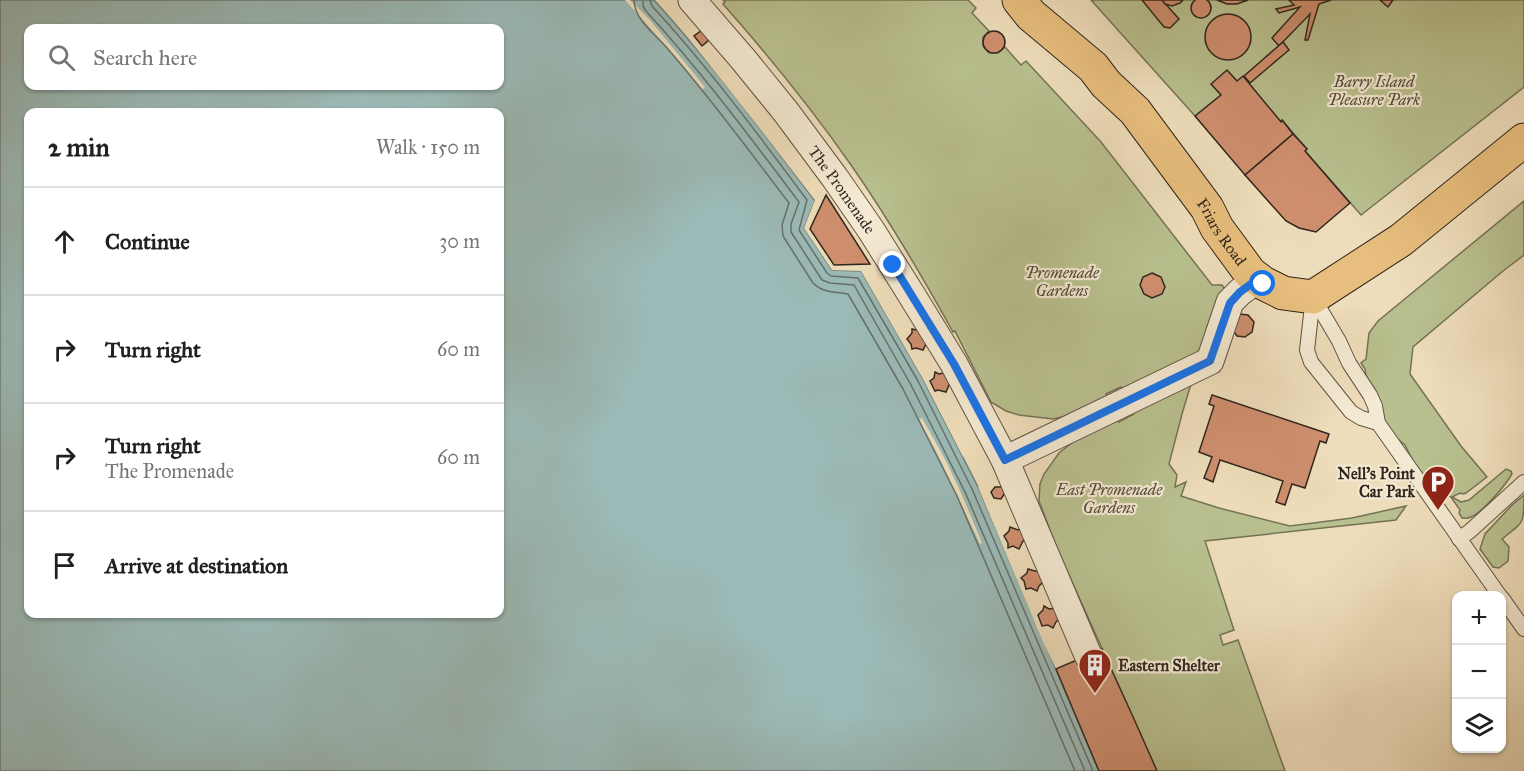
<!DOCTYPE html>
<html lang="en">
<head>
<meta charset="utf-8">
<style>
  :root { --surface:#fff; --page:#f6f6f6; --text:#202124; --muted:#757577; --line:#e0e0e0 }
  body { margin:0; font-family:"IM FELL Great Primer",serif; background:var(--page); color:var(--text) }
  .controls { position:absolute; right:18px; bottom:18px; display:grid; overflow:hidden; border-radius:12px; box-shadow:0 2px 4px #0004 }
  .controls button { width:54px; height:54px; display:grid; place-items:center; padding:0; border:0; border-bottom:2px solid var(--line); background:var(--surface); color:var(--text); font:30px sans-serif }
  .stop { position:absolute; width:18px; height:18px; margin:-14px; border:4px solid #1a73e8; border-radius:50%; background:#fff }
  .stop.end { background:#1a73e8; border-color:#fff; box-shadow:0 2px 6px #0008 }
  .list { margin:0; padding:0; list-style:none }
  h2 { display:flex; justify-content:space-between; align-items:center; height:78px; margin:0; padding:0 24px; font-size:26px }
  h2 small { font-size:20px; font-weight:400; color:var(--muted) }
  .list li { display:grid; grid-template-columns:39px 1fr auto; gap:18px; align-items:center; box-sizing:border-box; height:108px; padding:0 24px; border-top:2px solid var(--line) }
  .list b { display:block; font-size:22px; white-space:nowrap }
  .list p { margin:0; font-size:20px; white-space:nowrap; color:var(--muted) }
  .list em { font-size:20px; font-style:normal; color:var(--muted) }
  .icon { flex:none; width:33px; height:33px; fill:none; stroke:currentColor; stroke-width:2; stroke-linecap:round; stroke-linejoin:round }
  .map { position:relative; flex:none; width:1524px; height:771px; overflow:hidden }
  .search { position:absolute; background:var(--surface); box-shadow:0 2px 4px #0004; left:24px; top:24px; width:480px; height:66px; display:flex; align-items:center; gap:15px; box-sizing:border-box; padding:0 21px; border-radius:12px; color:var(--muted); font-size:22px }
  .panel { position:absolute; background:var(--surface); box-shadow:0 2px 4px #0004; left:24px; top:108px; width:480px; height:510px; border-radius:12px }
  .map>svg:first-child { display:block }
  .green { fill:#b9c08f; stroke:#747356; stroke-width:1.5 }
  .water { fill:#9bbab7; stroke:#707f7a; stroke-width:1.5; fill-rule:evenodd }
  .pier { fill:#eeddba }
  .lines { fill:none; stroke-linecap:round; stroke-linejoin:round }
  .shore { stroke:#66706a; stroke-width:1.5 }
  .building { fill:#cf8f6f; stroke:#30261e; stroke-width:1.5 }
  .lane-casing { stroke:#605445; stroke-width:16 }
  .street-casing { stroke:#605445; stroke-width:29 }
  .primary-casing { stroke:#30261e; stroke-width:35 }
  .lane { stroke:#f4e9d2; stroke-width:14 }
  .street { stroke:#f4e9d2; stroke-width:27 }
  .primary { stroke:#e7be7d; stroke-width:33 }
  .route { stroke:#1a73e8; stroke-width:8 }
  .labels { text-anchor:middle; stroke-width:4.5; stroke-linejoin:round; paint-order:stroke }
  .park-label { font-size:16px; font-style:italic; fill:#524c3a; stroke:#f4e9d2 }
  .street-label { font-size:16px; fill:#30261e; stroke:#f4e9d2 }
  .poi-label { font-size:16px; font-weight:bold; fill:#30261e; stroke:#f4e9d2; text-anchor:end }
</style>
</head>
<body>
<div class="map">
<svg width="1524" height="771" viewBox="0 0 1524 771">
  <rect width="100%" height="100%" fill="#eeddba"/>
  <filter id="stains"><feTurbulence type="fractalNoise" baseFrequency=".00333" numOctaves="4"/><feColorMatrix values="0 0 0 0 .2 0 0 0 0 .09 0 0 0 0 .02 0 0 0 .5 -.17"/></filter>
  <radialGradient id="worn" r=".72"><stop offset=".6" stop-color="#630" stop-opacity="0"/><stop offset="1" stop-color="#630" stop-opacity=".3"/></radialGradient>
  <g class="green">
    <path d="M723,0H968L976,8L972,13L989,31L983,37V46L989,53H998L1005,47L1021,65L1026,61L1101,142L1212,285H1222L1224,288L1201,355L1124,390L1121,387L1106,394L1107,398L1067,416L1053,419L1019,415L1006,411L991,402L955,331L953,332C921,274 888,218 851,165C812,109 768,55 723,4L725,2Z"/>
    <polygon points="1091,0 1524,0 1524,87 1361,215 1305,151 1307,149 1283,121 1281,122 1243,77 1237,81 1227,71 1221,95 1195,116"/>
    <path d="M1524,201V255L1503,271L1413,347L1410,374L1461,446L1487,477L1466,493L1463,494L1460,493L1452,497L1461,502L1469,500L1506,469L1511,471L1512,474C1504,487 1484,511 1471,517C1467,519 1466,518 1462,518L1459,513L1460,510L1451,497L1445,494L1434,483L1422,474L1413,461L1405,445L1385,428L1367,382L1365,369L1361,363L1366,359L1369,333L1378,321Z"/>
    <polygon points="1191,384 1182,414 1169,464 1177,475 1175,487 1186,482 1181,496 1219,508 1290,526 1352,518 1406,506 1396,520 1205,541 1234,630 1220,635 1223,645 1238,640 1285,771 1157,771 1056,546 1039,501 1040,484 1044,474 1059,453 1082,435 1117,419 1119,422 1134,414 1133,411"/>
    <path d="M1524,495C1524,525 1524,521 1502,539L1509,547L1508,561L1499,568L1493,567L1480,549L1485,534L1512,505Z"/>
  </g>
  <path class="water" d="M0,0H654C712,64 763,132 815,201L804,228L832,270L861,271L923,379L978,487L1099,771H0ZM28,28H500V86H28ZM28,112H500V614H28Z"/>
  <g class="pier">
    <polygon points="625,0 630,0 650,20 705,87 702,90 674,55"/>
    <polygon points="688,33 760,123 817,199 818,202 808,228 834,267 861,268 864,269 925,377 966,455 963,457 923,379 861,271 832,270 804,228 815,200 757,125 686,35"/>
    <polygon points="922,418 947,463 962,495 982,543 980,544 939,457 919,419"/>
    <polygon points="980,485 1046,641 1059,668 1056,669 1043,642 978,487"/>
  </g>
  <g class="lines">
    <g class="shore">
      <path d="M634,0C634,19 655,34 667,48C710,97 749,151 789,203L782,225L783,236L813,283C824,294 835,291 848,294L903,389L957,496L1075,771"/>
      <path d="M643,0V6L646,11C701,71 750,137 799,202L791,224V232L822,280L830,283L854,285L911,385L965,492L1085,771"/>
      <path d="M650,0L652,6C708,67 758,134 807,200L799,230L827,273L831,276L858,278L918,381L972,489L1093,771"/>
    </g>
  </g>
  <g class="building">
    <circle cx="1201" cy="8" r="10"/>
    <polygon points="1142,0 1162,0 1179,19 1170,28 1164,27"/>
    <polygon points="1162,0 1183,0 1180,3 1172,6 1165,4"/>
    <polygon points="1217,0 1248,0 1237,4 1227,4"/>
    <polygon points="1289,0 1331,0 1319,4 1308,40 1305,40 1310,14 1279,46 1272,38 1300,7 1279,13 1276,9 1294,5"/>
    <polygon points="1380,0 1393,0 1388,7"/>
    <circle cx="1228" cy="37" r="23"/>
    <polygon points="702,30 709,40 702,46 694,36"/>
    <circle cx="994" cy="42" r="11"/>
    <polygon points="1283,42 1289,50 1250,83 1244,76"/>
    <polygon points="1227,70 1237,81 1243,76 1281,122 1282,120 1293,134 1245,175 1195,116 1221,95 1211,84"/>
    <polygon points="1293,134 1307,149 1305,151 1350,203 1316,232 1299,228 1286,221 1245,175"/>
    <polygon points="826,195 870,264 834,265 810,229"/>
    <polygon points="1152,273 1161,277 1165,287 1162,294 1152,298 1144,294 1140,285 1143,277"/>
    <polygon points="1240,314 1248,315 1254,322 1252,332 1245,337 1237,336 1232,329"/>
    <polygon points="912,329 921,331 927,342 923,350 916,348 912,349 911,344 907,339 912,333"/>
    <polygon points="935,372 939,374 947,372 952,382 949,385 946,392 938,390 935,391 930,381 934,378"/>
    <polygon points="1212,395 1329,434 1326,443 1320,441 1305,488 1292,484 1285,505 1276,502 1283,481 1220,460 1213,482 1204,478 1212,457 1199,452 1214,406 1209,404"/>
    <polygon points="995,487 1002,487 1005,493 1001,499 994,498 991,492"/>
    <polygon points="1010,527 1018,530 1022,528 1027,540 1023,541 1019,549 1013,546 1008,548 1008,543 1004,536 1009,531"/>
    <polygon points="1028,569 1035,571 1040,571 1044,581 1039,586 1037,591 1031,588 1026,589 1024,581 1021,578 1027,573"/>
    <polygon points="1044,606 1049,609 1056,608 1059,619 1056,622 1053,628 1048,625 1042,626 1038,615 1043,610"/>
    <polygon points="1102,649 1134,719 1157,771 1099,771 1056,669"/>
  </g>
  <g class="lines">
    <defs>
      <g id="lane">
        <polyline points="1313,297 1339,341 1349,363 1370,395 1375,406 1378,423 1500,596"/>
        <polyline points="1313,297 1307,350 1311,362 1351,412 1361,418 1378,423"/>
        <polyline points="1459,539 1470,531 1524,482"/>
        <polyline points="1502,598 1524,629"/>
      </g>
      <g id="street">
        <path id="s1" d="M692,0L743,59L786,112L835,178L871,230L911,294L954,364L1005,460L1088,655"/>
        <polyline points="1005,460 1210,361 1230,302 1240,292 1258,279"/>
      </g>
      <g id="primary">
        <path id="s2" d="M1019,0L1031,15L1093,67L1106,84L1135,111L1207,208L1217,228L1250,273L1263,283L1283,293L1313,297L1401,240L1524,140"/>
      </g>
    </defs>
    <use href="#lane" class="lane-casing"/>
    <use href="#street" class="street-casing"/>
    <use href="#primary" class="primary-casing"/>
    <use href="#lane" class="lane"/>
    <use href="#street" class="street"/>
    <use href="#primary" class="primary"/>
  </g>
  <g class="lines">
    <polyline class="route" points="893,265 954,364 1005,460 1210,361 1230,303 1240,292 1258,279 1263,284"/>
  </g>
  <defs>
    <symbol id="parking-pin" viewBox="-11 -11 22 30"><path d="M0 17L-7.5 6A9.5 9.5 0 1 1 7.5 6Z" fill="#8f2418" stroke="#f4e9d2"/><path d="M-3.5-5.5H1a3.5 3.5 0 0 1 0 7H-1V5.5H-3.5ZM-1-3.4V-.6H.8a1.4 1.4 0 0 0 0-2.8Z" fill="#fff"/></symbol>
    <symbol id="building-pin" viewBox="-11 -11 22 30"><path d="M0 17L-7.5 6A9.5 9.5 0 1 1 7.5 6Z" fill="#8f2418" stroke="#f4e9d2"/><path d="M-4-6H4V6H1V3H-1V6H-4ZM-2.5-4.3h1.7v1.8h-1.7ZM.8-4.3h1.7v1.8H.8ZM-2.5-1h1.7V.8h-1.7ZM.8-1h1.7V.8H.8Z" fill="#fff"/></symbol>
  </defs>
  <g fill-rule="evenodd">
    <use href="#parking-pin" x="1419" y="463" width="38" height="52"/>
    <use href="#building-pin" x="1076" y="646" width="38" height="52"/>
  </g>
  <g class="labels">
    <g class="park-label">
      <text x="1374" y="87">Barry Island<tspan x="1374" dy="18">Pleasure Park</tspan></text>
      <text x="1062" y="278">Promenade<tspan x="1062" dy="18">Gardens</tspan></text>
      <text x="1109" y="495">East Promenade<tspan x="1109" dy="18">Gardens</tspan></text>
    </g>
    <g class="street-label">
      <text dy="6" stroke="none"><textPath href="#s1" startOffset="242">The Promenade</textPath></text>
      <text dy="6" stroke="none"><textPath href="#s2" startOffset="310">Friars Road</textPath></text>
    </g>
    <g class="poi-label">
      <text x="1415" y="479">Nell's Point<tspan x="1415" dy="18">Car Park</tspan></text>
      <text x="1118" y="671" text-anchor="start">Eastern Shelter</text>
    </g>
  </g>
  <rect width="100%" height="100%" filter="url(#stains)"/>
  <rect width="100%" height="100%" fill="url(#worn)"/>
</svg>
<div class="controls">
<button>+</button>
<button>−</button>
<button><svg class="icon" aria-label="layers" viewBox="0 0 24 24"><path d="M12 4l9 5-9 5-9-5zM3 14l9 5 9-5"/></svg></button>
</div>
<div class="stop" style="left:1263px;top:284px"></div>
<div class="stop end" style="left:893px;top:265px"></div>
<div class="search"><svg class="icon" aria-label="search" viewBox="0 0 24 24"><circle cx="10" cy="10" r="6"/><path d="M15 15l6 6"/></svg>Search here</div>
<section class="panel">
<h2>2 min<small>Walk · 150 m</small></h2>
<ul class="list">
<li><svg class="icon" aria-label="ahead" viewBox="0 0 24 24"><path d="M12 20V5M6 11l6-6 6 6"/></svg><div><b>Continue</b></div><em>30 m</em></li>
<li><svg class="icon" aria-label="right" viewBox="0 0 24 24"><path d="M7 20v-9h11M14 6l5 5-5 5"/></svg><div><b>Turn right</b></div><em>60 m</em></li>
<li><svg class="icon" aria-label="right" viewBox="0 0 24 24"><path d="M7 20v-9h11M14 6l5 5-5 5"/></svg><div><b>Turn right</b><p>The Promenade</p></div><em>60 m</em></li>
<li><svg class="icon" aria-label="arrive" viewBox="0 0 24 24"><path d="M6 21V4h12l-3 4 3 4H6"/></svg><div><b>Arrive at destination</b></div></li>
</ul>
</section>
</div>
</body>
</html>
